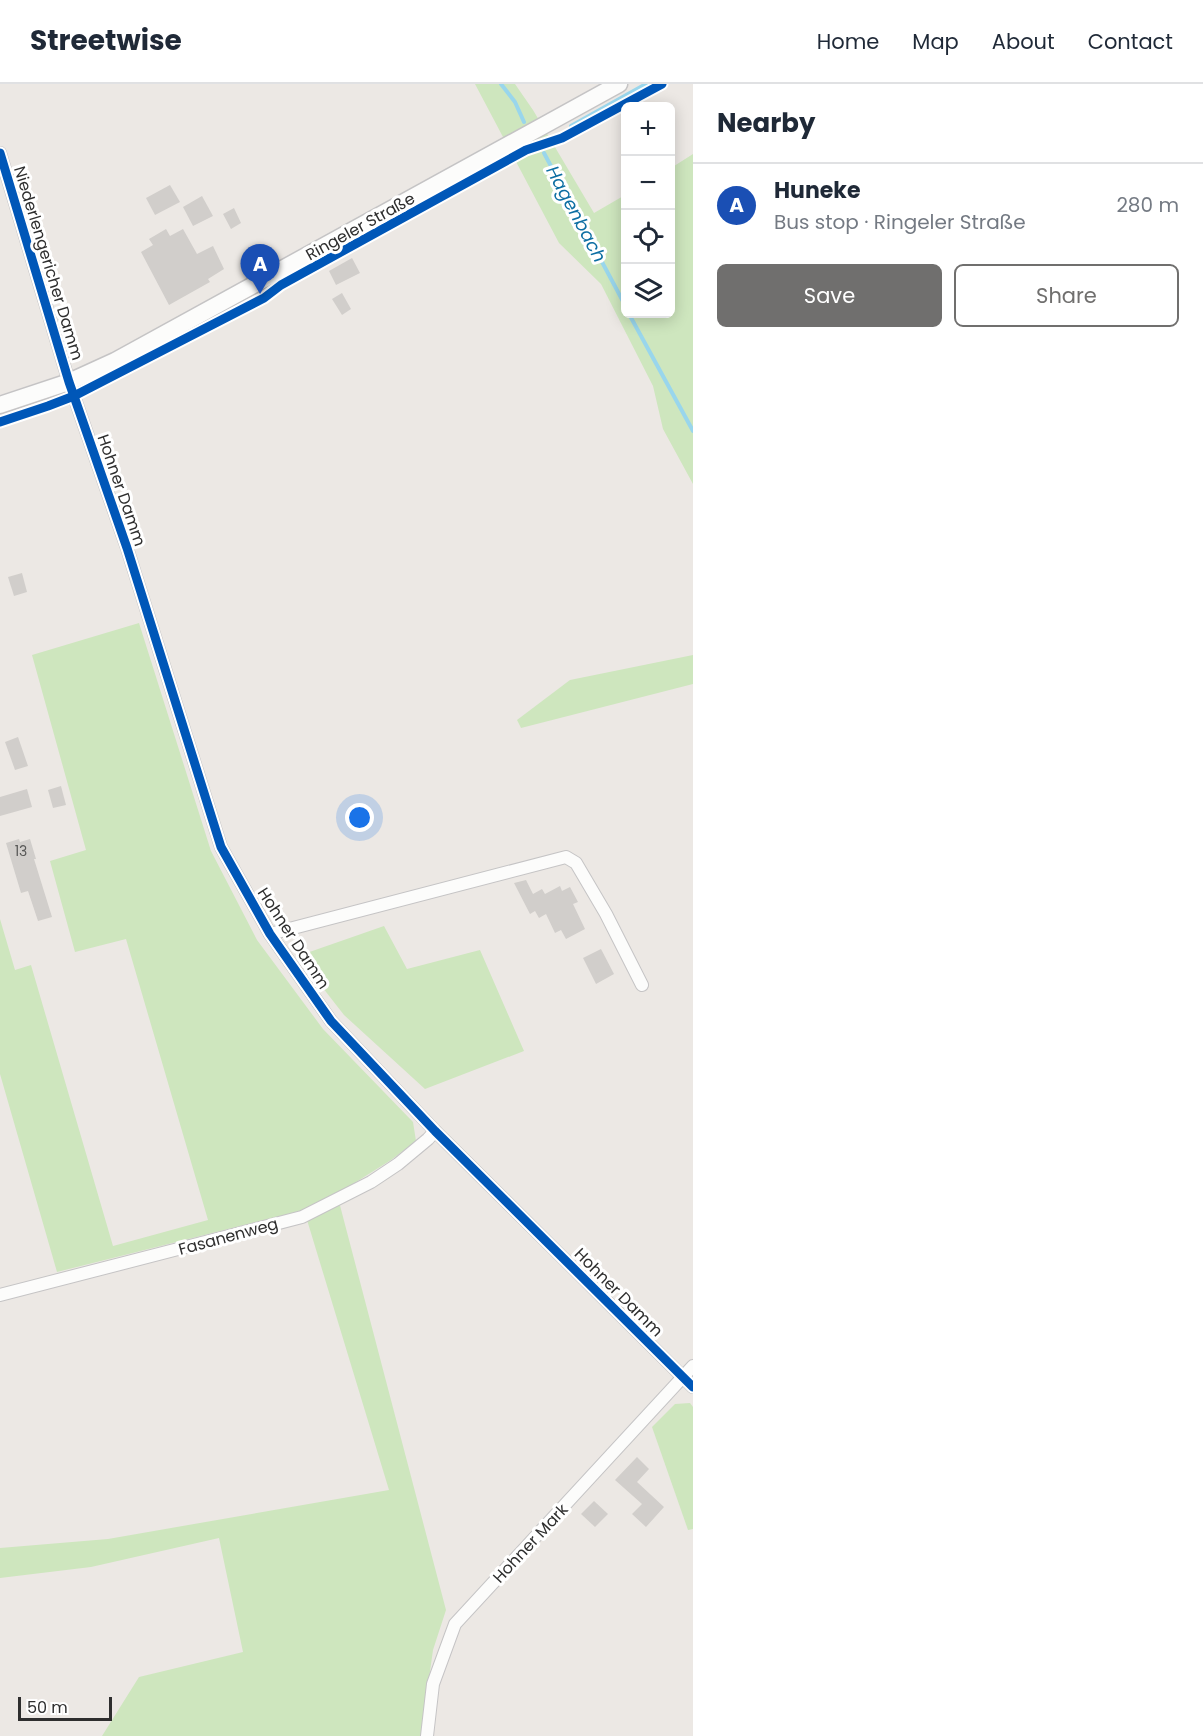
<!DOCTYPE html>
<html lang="en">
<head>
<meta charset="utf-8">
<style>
  :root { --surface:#fff; --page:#f6f6f7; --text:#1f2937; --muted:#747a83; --line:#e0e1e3; --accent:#706f6e }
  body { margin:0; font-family:Poppins,sans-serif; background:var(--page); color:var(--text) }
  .controls { position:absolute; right:18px; top:18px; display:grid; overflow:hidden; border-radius:9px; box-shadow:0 3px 15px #0003 }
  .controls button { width:54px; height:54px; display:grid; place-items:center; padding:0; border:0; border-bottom:2px solid var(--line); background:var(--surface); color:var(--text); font:30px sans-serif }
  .scale { position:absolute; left:18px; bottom:15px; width:94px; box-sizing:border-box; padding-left:6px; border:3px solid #2e2e2e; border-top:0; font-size:16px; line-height:21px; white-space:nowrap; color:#2e2e2e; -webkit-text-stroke:4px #fff; paint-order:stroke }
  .you { position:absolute; left:360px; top:734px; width:21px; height:21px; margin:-15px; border:4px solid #fff; border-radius:50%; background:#1a73e8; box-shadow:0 0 0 9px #1a73e833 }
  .badge { display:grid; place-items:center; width:39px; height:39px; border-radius:50%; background:var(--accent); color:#fff; font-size:20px; font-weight:700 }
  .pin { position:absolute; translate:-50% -50px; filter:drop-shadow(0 2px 3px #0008) }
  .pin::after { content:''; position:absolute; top:32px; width:21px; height:18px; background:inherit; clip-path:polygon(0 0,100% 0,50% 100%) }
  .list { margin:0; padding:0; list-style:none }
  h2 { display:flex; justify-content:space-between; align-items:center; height:78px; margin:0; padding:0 24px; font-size:26px }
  h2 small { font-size:20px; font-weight:400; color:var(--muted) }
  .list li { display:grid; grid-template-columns:39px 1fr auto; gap:18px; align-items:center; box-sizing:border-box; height:84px; padding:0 24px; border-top:2px solid var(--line) }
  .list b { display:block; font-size:22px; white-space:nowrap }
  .list p { margin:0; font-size:20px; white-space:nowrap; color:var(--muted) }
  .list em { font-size:20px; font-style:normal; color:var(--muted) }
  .actions { display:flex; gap:12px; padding:18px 24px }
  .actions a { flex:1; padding:14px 0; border:2px solid var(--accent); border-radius:9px; text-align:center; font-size:21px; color:var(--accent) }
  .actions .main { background:var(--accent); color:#fff }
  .icon { flex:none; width:33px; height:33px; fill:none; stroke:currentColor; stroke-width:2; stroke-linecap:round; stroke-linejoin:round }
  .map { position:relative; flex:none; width:693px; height:1652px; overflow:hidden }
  header { display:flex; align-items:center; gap:36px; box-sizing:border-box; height:84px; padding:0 30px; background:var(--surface); border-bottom:2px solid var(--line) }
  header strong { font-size:28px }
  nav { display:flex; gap:33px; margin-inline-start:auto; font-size:21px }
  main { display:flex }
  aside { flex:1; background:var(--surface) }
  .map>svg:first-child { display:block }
  .green { fill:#cee6be }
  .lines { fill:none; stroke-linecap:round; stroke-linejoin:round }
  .stream { stroke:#99d6ec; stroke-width:4 }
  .building { fill:#d1cecb }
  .street-casing { stroke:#c5c4c5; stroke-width:14 }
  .secondary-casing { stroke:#c5c4c5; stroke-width:19 }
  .street { stroke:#fcfcfb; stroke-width:12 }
  .secondary { stroke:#fcfcfb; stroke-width:16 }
  .cycleway-casing { stroke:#fff; stroke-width:13 }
  .cycleway { stroke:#0057b8; stroke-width:9 }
  .labels { text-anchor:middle; stroke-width:6; stroke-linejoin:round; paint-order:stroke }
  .number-label { font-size:14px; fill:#585857 }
  .street-label { font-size:16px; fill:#2e2e2e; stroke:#fff }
  .water-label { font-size:18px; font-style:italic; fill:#0d6fa3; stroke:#fff }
</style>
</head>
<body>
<header>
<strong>Streetwise</strong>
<nav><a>Home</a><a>Map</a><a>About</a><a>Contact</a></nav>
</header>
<main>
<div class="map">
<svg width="693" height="1652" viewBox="0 0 693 1652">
  <rect width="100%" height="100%" fill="#ece8e4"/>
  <g class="green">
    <polygon points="475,0 515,0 533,26 594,129 625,111 626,230 670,230 671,84 693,70 693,400 663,345 653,302 601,200 559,159"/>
    <polygon points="139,539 211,767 257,856 323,945 413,1038 416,1057 391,1076 337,1110 446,1526 433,1566 421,1652 102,1652 139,1593 243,1568 219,1454 91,1483 0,1494 0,1464 108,1455 389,1406 304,1126 57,1188 0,990 0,835 15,886 31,881 113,1162 208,1136 126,855 75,868 50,777 86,766 32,571"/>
    <polygon points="693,571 693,600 521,644 517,636 570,596"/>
    <polygon points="384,842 407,885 480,866 524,967 425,1005 344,931 298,872"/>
    <polygon points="690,1319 693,1323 693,1445 688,1446 652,1343 675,1320"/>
  </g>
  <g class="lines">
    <g class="stream">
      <polyline points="501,0 515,18 524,38"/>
      <polyline points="571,42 646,0"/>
      <polyline points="544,69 626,223"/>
      <polyline points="629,230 693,347"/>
    </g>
  </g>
  <g class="building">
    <polygon points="170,101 180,118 155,131 146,114"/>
    <polygon points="202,112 213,132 193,142 183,123"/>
    <polygon points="234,124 241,139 231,145 223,130"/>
    <polygon points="166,145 170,152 183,145 197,170 213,162 224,185 208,195 210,198 169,221 141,168 153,161 149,155"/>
    <polygon points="352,174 360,189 336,201 329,187"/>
    <polygon points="342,209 351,225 342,231 332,215"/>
    <polygon points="22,489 27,508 14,512 8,493"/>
    <polygon points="18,653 28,682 15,686 5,658"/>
    <polygon points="61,702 66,721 53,724 48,706"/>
    <polygon points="27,705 32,723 0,732 0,713"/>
    <polygon points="19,755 20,758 30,755 36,775 34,775 52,833 38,837 28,807 21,809 6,759"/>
    <polygon points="526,796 533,810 542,805 545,810 560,802 562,807 570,803 578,818 573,820 585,845 566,855 561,846 555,849 546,830 539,834 535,827 530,830 514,799"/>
    <polygon points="601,865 614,890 596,900 583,874"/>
    <polygon points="637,1373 649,1385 637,1398 664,1423 646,1443 632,1430 642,1420 615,1396"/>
    <polygon points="594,1417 608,1430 595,1443 581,1430"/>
  </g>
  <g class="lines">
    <defs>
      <g id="street">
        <polyline points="0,69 69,298 127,464 221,763 270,850 331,937 435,1047 693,1303"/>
        <polyline points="270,850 566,773 576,779 606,830 642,901"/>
        <polyline points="0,1211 302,1133 371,1098 398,1080 428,1055 435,1047"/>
        <polyline points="427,1652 433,1600 455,1540 693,1282"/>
      </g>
      <polyline id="secondary" points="0,321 69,298 115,277 619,0"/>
    </defs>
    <use href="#street" class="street-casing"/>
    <use href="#secondary" class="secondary-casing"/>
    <use href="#street" class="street"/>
    <use href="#secondary" class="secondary"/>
    <defs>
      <g id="cycleway">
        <polyline points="0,69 69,298 127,464 221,763 270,850 331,937 435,1047 693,1303"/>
        <polyline points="0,338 48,322 74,312 264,214 281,201 526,66 562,54 662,0"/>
      </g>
    </defs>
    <use href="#cycleway" class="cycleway-casing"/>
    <use href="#cycleway" class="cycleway"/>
  </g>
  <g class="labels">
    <g class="number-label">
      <text x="21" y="772">13</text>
    </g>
    <g class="street-label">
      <text transform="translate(360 142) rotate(-29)" y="6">Ringeler Straße</text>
      <text transform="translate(49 179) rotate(73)" y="6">Niederlengericher Damm</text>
      <text transform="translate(122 406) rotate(71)" y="6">Hohner Damm</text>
      <text transform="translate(294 854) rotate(57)" y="6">Hohner Damm</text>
      <text transform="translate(228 1152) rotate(-15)" y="6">Fasanenweg</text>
      <text transform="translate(619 1208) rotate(45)" y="6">Hohner Damm</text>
      <text transform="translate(530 1459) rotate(-47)" y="6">Hohner Mark</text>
    </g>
    <g class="water-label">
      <text transform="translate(576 130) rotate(62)" y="6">Hagenbach</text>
    </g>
  </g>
</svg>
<div class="controls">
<button>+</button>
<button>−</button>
<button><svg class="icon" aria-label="locate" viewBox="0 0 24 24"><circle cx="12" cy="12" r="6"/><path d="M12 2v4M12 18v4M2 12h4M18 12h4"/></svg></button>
<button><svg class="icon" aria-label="layers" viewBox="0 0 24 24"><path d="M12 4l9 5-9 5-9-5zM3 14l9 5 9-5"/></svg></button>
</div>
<div class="scale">50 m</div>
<div class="you"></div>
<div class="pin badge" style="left:260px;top:210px;background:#1a4fb4">A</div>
</div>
<aside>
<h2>Nearby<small></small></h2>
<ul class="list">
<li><span class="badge" style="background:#1a4fb4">A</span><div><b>Huneke</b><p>Bus stop · Ringeler Straße</p></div><em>280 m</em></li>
</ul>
<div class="actions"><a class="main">Save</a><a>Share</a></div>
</aside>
</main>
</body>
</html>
